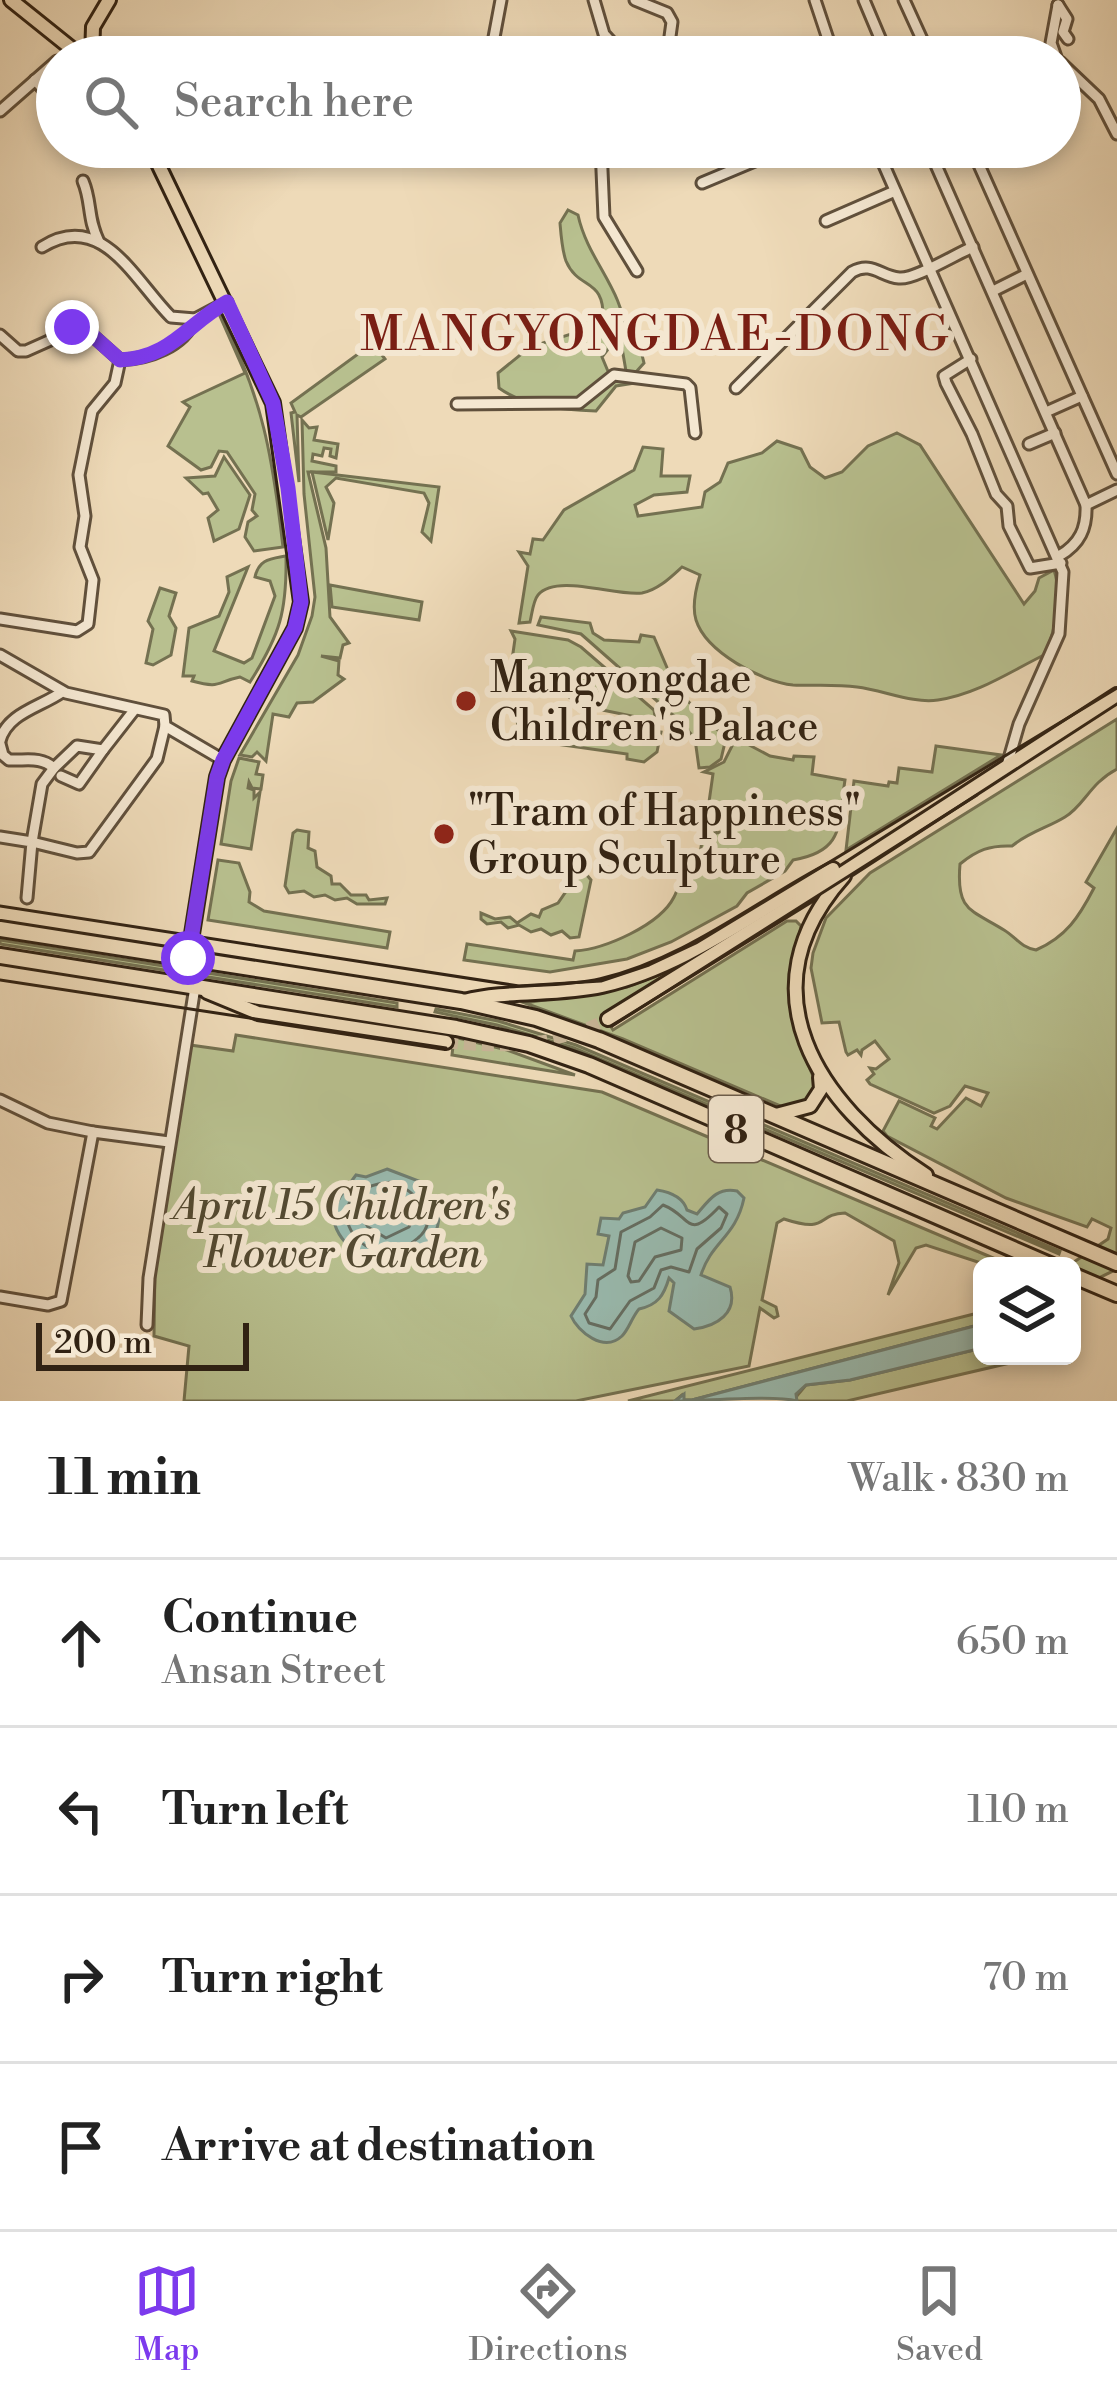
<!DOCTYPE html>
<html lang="en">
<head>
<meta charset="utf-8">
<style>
  :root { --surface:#fff; --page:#f2f2f2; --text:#222; --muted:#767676; --line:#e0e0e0; --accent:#7c3aed }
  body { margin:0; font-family:"Libre Bodoni",serif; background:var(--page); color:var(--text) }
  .controls { position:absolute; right:36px; bottom:36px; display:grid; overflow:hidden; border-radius:18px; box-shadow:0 6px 18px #0003 }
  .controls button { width:108px; height:108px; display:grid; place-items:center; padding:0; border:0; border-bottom:3px solid var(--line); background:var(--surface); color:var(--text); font:60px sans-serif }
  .scale { position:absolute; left:36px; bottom:30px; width:213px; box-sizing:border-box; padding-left:12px; border:6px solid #312213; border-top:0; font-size:33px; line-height:42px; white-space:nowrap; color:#312213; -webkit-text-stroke:9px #f4e7d1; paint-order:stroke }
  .stop { position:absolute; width:36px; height:36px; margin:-27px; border:9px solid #7c3aed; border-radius:50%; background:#fff }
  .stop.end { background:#7c3aed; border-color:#fff; box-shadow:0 3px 12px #0008 }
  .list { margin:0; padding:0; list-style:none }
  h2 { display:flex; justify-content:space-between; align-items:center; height:156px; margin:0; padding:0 48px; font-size:51px }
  h2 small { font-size:39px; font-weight:400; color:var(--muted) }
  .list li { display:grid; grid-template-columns:78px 1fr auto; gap:36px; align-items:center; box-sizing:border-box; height:168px; padding:0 48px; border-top:3px solid var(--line) }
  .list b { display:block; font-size:45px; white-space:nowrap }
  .list p { margin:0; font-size:39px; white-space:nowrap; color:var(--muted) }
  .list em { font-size:39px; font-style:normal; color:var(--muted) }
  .icon { flex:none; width:66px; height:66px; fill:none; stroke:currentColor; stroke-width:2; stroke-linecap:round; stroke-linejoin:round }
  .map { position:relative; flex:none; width:1117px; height:1401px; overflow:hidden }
  .search { position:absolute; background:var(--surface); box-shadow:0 6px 18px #0003; left:36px; right:36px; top:36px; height:132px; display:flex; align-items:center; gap:30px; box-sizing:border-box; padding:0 42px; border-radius:66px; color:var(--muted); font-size:45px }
  .sheet { height:828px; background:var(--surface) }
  nav { display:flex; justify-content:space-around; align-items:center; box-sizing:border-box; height:168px; border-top:3px solid var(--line); background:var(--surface); font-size:33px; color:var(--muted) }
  nav a { display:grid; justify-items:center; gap:6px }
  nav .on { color:var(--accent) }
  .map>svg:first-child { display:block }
  .green { fill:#b8c08f; stroke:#747151; stroke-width:3 }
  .water { fill:#99bbb0; stroke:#6f7e71; stroke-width:3 }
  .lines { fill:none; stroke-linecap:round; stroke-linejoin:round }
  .shore { stroke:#656e62; stroke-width:3 }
  .major-tunnel { stroke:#c8b597; stroke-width:12; stroke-dasharray:12 6; stroke-linecap:butt }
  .minor-casing { stroke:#60503c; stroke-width:15 }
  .major-casing { stroke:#312213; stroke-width:18 }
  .highway-casing { stroke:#312213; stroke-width:20 }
  .minor { stroke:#f4e7d1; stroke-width:9 }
  .major { stroke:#eedab8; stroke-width:12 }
  .highway { stroke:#eedab8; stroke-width:14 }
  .tram { stroke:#312213; stroke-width:3 }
  .route { stroke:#7c3aed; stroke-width:15 }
  .poi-dot { fill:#8f2418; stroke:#f4e7d1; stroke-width:4.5 }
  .labels { text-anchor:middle; stroke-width:12; stroke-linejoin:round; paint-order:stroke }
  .shield { fill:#f4e7d1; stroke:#6c5d4c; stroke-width:3 }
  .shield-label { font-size:39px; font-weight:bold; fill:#312213 }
  .poi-label { font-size:42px; fill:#312213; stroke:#f4e7d1; text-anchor:start }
  .park-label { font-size:42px; font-style:italic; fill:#534a32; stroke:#f4e7d1 }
  .quarter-label { font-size:48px; letter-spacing:3px; fill:#7a1f14; stroke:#f4e7d1 }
</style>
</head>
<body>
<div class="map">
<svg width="1117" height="1401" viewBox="0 0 1117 1401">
  <rect width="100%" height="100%" fill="#eedab8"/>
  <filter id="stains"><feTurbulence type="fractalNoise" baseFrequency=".00167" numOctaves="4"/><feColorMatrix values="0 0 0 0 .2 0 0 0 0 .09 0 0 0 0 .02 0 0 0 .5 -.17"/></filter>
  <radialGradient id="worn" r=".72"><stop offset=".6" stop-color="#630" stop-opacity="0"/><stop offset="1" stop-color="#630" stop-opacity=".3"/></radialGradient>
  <g class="green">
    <path d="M568,210L578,215C588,261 623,288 626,336L638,339L644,363L636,372L626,371L622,348L612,344L602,357L610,376L641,382L616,386L596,411C564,410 525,407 499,388L498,373L530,347L603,324C606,275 579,292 566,261C562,250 561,235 560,223Z"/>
    <path d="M219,314C263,395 273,460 283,547L254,551L245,537L248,522L257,516L252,510L255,494L227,452L219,451L211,467L201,470L168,446L190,407L183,402L245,373Z"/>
    <polygon points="373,343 385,359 301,417 297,415 299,482 291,413 295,412 291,403"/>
    <polygon points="302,420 309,428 317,427 314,440 338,444 336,458 330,456 331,449 324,448 322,456 313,454 312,461 336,466 336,472 308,472 326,548 330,617 349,643 343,645 340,658 321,656 339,661 338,675 344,679 313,702 297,703 289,717 273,714 266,761 257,752 252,757 240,755 298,655 312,616 315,597 304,494"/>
    <path d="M897,433L920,445L1024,604L1035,591L1039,578L1054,570C1063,597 1055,628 1046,654C1011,671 978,694 938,700C913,704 883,690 857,687C835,684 814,686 793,685C762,682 706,652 696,620C692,607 696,588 700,575L682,567C671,577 658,590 642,593C617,597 557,573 538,595C533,601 532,614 530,622L519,623L528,566L519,552L530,554L533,539L543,540L564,510L634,470L643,447L663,449L661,476H690L687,492L654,495L635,505L638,516L702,507L705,492L720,482L728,463L762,453L777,441L801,449L810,467L825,478L842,472L868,446Z"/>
    <polygon points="224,457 250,495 239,529 214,541 208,518 218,510 208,493 203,494 186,478 215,476"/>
    <polygon points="312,472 439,487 431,541 422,532 429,503 424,493 336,478 326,487 334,503 328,540"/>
    <path d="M286,556C287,611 280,635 250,682L240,677C216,682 221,689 192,681L194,676H183L189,628L219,616L229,592L227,577L248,567L214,651L244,663L252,658L275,596L270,581L255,577C259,559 270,559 286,556Z"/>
    <polygon points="330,585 422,602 419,620 332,607"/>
    <polygon points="160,588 176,593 169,616 176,628 171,655 153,665 146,663 153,629 148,621"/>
    <polygon points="541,617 590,623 593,633 604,640 639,642 641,635 654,637 668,670 665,679 726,738 721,759 710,767 699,768 695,739 681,722 581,634 538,625"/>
    <polygon points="511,631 568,640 581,647 654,710 655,717 651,720 578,705 556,685 544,680 520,692 523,671 511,667 515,639"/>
    <polygon points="516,718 525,730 538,737 552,735 575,721 661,732 657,752 644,762 627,759 627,754 542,742 520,732"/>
    <path d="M1117,719V769C1090,783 1084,806 1065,817C1047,828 1029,832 1012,846C990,845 977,850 960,864C956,911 970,909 1004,930C1017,938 1020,947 1036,950C1066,937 1079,917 1094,888L1086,882L1117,828V1269L1072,1291V1266H1068L1108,1239L1111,1228L1092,1219L1087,1227L1006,1198L887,1136L883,1131L899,1101L935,1118L931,1126L937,1129L966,1098L981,1106L988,1093L965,1086L950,1106L934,1113L870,1084L867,1080L874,1074L870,1068L876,1069L889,1059L875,1041L862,1050L861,1055L857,1050L848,1055L846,1052L839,1022L822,1023L811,968L813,953L826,918L870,873Z"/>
    <path d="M736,738L770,756L793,760L794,756L814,757L812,774L845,780C838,825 845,851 793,860L785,871L747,893L737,906L671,942L627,959L550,972L464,960L467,944L573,960L575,951C605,949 660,925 674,897C681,884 683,865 686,851L690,852L688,864L698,865L706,818L716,833L730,830L733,815L724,806H716L707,816L713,774L704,772L724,762Z"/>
    <polygon points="936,746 1001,755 846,850 854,781 888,786 889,782 897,783 899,768 932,772"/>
    <polygon points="239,758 259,762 256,774 263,775 261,789 252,788 249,782 248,788 254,790 254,798 260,792 251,849 221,844 231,781"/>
    <polygon points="297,830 309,832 308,848 315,851 317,867 331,876 332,884 340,884 351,895 366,895 369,900 387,898 385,904 357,904 347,898 335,900 325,895 314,897 304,891 289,893 285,886 293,833"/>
    <polygon points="218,860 239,863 250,892 249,902 264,911 390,932 387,948 208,920"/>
    <polygon points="578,874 586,874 591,880 579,937 570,938 562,931 551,935 541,929 531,932 519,925 508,928 501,922 487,924 481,919 481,913 495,919 510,917 517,923 531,914 539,917 542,910 558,903"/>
    <path d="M787,921H796L801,926C788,983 792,1035 818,1087L813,1099L785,1108L623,1039L525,1003L627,987L672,970L732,937L605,1017L613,1030Z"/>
    <polygon points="0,940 397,1003 397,1007 0,944"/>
    <polygon points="436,1009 498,1021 576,1045 1060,1251 1059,1254 574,1048 497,1025 435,1012"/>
    <path d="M236,1035L602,1092L1012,1266H990L926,1245L916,1248L888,1295L899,1263L894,1241L845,1213C815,1214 830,1234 784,1219L777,1223L762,1300L776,1307L778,1316L774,1318L760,1308L749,1366L576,1401H184L189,1346L154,1336L155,1264L190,1045L233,1051Z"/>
    <polygon points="454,1037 507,1050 575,1075 452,1055"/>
    <polygon points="982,1312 982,1324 692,1400 684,1400 682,1395 675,1401 628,1401"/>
    <polygon points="982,1348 982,1356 986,1357 1040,1356 847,1401 797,1401 796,1397 806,1385 850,1380"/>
  </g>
  <g class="water">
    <path d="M387,1169L429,1185L428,1193L439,1216C438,1243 420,1244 417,1260L384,1265L345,1250V1242C321,1214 340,1197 356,1175L366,1177Z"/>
    <path d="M657,1190C670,1192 683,1197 687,1210L697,1214C709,1200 717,1187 737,1191L744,1198C736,1237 711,1242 701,1275L730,1287C738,1313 717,1326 694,1329L669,1311L674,1283L669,1278C664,1295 658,1305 639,1309C632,1317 629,1329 622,1336C604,1353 578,1332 571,1316L585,1294L587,1264L603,1265L609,1236L598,1234L601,1218L619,1219L623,1213L645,1207Z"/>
    <path d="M982,1324V1348L850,1380L806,1385L796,1394L797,1401C773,1395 707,1401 675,1401L684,1394V1400H692Z"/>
  </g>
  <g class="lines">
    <g class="shore">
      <path d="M393,1182C413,1190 443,1217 418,1238C364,1287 302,1188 393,1182Z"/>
      <polygon points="388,1197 404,1207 412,1219 409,1227 386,1238 368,1227 360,1214 364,1207"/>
      <path d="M663,1205C692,1216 686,1242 719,1207L727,1214L721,1228L697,1249L689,1272L671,1267L661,1270L654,1288L630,1301L610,1329L589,1323L585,1314L596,1297L598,1280L615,1269L621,1232L650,1217Z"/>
      <polygon points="661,1228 682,1238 681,1250 655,1257 639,1281 631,1282 628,1276 635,1242"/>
    </g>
    <path class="major-tunnel" d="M446,1042C505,1049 555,1046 608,1019"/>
    <defs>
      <g id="minor">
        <polyline points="501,0 492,48 498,55 509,57"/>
        <polyline points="594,0 604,34 615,46 714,57"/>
        <polyline points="635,0 667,13 672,22 668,51"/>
        <polyline points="815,0 834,57"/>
        <polyline points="864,0 888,57"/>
        <polyline points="904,0 930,57"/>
        <polyline points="1058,5 1067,19 1063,32 1068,39"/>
        <polyline points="809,57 830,47"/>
        <polyline points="1056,57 1051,43 1058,5"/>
        <polyline points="1060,62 1099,99 1117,134"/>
        <polyline points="35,80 57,105"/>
        <polyline points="0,111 57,61"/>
        <polyline points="96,147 97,148"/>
        <polyline points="601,147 604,217 637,271"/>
        <polyline points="876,147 1063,572 1059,634 1019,724 1008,762"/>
        <path d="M928,147L1086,505C1087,528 1080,544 1059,556"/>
        <polyline points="971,147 1117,474"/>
        <path d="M83,181C92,202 87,218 99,242"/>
        <polyline points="702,183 788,147"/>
        <polyline points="826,221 895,191"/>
        <path d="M42,247C102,209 135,281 171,317L195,319L227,302"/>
        <polyline points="993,291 1027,274"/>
        <path d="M0,335L18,351H26L82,326L120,360C149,359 183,347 195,319"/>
        <polyline points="971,359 944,376 946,383 972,434 996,494 1007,506 1009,526 1030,568 1061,563"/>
        <path d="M736,388L852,272C872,261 880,276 899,278C914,280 956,254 973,247"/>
        <polyline points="457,404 579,403 614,375 686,384 690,388 695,433"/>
        <polyline points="1046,412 1082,396"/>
        <polyline points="1029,444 1055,433"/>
        <polyline points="1086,505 1117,490"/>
        <polyline points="0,619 77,631 88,624 93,580 80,547 85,516 79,475 92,411 115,383 120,360"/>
        <polyline points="0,655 66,693 164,715 165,726 223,760"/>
        <path d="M0,741C7,713 41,707 62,692"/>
        <path d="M0,744L3,755L9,760C26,761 40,756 54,768L77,746L103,750L135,709"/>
        <polyline points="54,768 42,784 32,842 77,853 89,852 157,759 165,726"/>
        <polyline points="61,776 79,784 103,750"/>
        <polyline points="0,837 32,842 27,898"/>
        <polyline points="0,1100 48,1123 93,1132"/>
        <polyline points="0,1297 48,1305 61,1301 93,1132 169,1142"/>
        <polyline points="147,1325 149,1278 195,987"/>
      </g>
      <g id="major">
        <polyline points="11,0 82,57"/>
        <polyline points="92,57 93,27 109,0"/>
        <polyline points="150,147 273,403 301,602 295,628 223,760 217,777 188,959"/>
        <path d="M844,876C742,990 817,1105 926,1175"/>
        <polyline points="207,992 258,1013 446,1042"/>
        <path d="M464,1001C509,990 557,996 602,986C688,966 757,909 833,869"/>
        <polyline points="608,1019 807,896 1117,695"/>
        <polyline points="776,1115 810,1106 821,1089 820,1077"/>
      </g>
      <g id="highway">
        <polyline points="0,929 461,1001 536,1018 599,1040 1117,1263"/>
        <polyline points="0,956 456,1028 529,1044 589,1065 1052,1266"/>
        <polyline points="1072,1275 1117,1294"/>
      </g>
    </defs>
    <use href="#minor" class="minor-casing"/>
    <use href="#major" class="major-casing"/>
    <use href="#highway" class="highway-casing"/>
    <use href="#minor" class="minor"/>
    <use href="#major" class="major"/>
    <use href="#highway" class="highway"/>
    <g class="tram">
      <polyline points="0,906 519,986 601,981 649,965 696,943 1117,688"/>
      <polyline points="0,980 446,1048"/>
      <polyline points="612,1026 977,795"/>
    </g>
  </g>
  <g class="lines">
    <path class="route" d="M72,327L82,326L120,360C171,358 187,324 227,302L273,403L288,488L301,602L295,628L223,760L217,777L188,958"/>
  </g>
  <g class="poi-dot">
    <circle cx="466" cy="701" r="12"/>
    <circle cx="444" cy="834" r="12"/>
  </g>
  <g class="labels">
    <rect class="shield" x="709" y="1096" width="54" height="66" rx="9"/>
    <g class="shield-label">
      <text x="736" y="1143">8</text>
    </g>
    <g class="poi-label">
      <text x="490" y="692">Mangyongdae<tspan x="490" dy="48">Children's Palace</tspan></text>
      <text x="468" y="825">"Tram of Happiness"<tspan x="468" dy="48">Group Sculpture</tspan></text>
    </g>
    <g class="park-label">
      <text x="342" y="1219">April 15 Children's<tspan x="342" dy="48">Flower Garden</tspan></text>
    </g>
    <g class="quarter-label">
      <text x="656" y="350">MANGYONGDAE-DONG</text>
    </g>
  </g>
  <rect width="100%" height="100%" filter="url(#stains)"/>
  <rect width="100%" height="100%" fill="url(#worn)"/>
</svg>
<div class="controls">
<button><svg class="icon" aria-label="layers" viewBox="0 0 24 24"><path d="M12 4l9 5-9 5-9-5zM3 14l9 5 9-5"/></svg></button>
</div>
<div class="scale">200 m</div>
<div class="stop" style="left:188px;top:958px"></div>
<div class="stop end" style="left:72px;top:327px"></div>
<div class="search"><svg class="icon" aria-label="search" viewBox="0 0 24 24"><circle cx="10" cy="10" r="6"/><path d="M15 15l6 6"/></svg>Search here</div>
</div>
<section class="sheet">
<h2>11 min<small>Walk · 830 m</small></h2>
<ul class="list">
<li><svg class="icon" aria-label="ahead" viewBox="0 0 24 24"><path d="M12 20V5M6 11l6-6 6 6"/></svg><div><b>Continue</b><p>Ansan Street</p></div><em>650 m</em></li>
<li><svg class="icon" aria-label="left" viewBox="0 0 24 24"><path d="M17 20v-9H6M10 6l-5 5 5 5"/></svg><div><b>Turn left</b></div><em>110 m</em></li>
<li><svg class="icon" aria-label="right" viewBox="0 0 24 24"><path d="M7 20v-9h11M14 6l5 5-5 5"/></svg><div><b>Turn right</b></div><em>70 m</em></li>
<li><svg class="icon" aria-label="arrive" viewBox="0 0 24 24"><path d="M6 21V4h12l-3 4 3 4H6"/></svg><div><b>Arrive at destination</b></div></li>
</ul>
</section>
<nav>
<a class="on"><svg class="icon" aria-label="map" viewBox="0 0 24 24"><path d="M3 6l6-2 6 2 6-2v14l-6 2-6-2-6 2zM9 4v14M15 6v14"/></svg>Map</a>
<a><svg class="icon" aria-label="directions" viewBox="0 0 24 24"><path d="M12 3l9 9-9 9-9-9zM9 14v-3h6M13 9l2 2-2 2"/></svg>Directions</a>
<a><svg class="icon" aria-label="saved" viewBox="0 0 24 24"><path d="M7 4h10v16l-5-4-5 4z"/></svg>Saved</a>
</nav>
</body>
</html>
